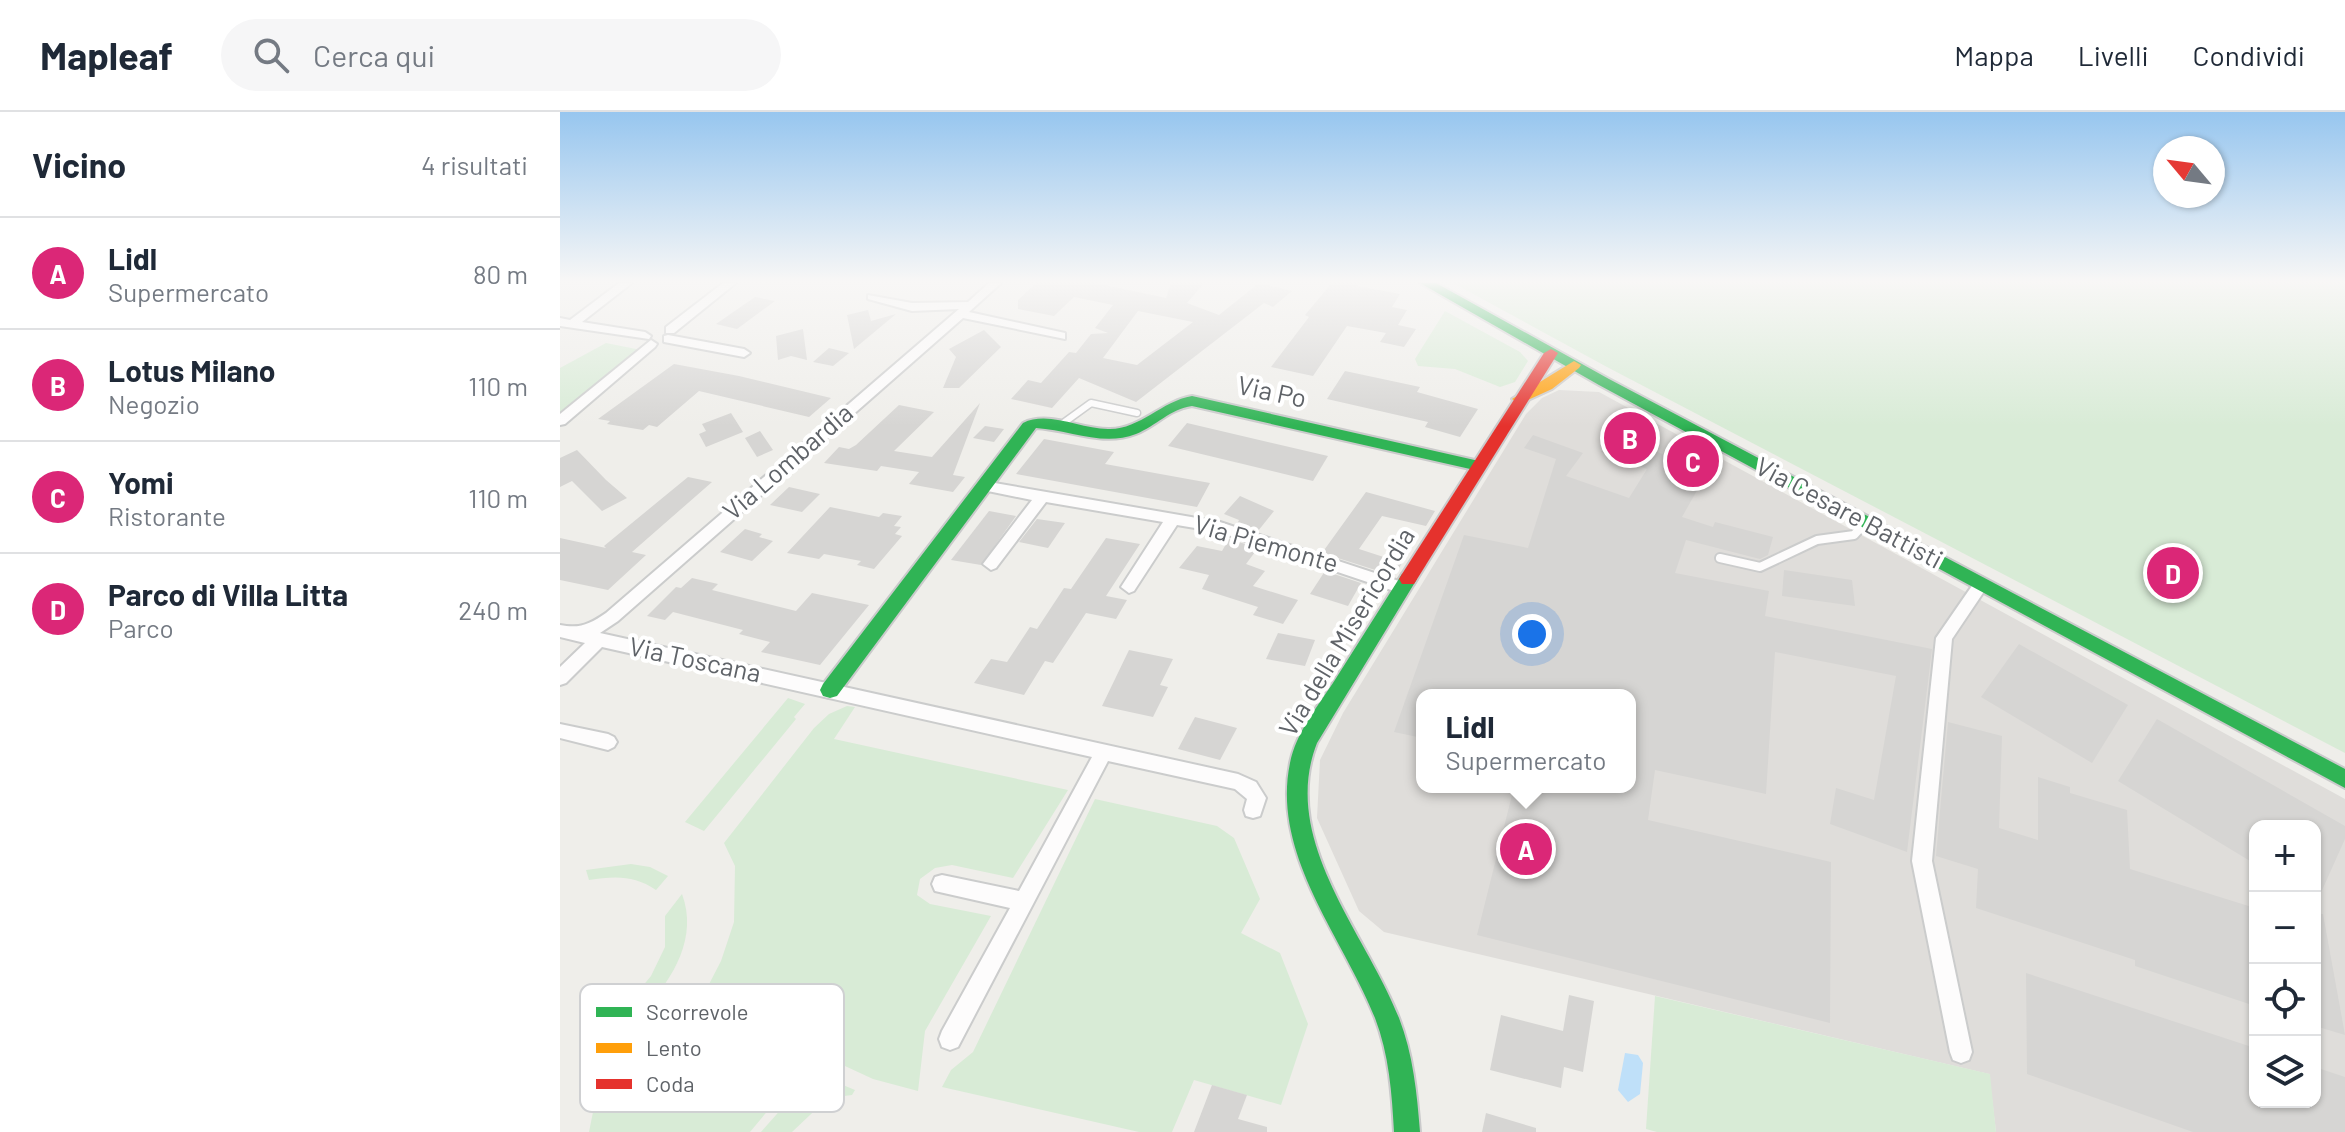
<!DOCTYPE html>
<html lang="it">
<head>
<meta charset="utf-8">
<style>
  :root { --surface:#fff; --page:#f6f6f7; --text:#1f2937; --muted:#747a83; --line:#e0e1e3; --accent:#db2777 }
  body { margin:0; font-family:Barlow,sans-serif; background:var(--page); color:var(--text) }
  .controls { position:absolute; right:24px; bottom:24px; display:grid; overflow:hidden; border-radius:16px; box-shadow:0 2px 6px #0004 }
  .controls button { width:72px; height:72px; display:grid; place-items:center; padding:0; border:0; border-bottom:2px solid var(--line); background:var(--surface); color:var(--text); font:40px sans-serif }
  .compass { position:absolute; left:1593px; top:24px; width:72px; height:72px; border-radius:50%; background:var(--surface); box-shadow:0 2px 6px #0004; rotate:299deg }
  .you { position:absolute; left:972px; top:522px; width:28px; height:28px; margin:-20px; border:6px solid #fff; border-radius:50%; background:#1a73e8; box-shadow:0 0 0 12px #1a73e833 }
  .badge { display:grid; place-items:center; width:52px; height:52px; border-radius:50%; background:var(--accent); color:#fff; font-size:26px; font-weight:700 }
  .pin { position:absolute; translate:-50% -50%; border:4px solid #fff; box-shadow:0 2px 8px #0006 }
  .popup { position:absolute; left:856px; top:577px; width:220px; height:104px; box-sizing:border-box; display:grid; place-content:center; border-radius:16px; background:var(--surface); filter:drop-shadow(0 2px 6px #0005); font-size:26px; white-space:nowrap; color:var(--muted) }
  .popup b { font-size:30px; color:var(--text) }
  .popup::after { content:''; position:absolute; left:50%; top:100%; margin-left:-16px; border:16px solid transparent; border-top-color:var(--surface) }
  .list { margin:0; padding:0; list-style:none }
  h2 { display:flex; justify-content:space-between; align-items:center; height:104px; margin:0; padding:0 32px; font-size:34px }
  h2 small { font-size:26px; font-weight:400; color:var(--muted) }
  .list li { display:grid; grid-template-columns:52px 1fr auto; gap:24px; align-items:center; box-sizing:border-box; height:112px; padding:0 32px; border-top:2px solid var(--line) }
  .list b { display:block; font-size:30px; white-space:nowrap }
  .list p { margin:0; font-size:26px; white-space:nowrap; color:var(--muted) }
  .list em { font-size:26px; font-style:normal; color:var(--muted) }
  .icon { flex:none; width:44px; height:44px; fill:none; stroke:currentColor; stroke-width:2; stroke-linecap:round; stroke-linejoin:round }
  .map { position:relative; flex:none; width:1785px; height:1020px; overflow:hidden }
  header { display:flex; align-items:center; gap:48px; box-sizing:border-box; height:112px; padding:0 40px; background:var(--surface); border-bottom:2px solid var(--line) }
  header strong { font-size:38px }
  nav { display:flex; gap:44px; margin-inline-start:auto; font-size:28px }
  .search { width:560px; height:72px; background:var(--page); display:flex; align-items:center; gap:20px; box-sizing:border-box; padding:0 28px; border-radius:44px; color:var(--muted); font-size:30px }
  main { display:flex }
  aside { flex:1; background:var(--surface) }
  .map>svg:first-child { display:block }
  .industrial { fill:#dfddda; fill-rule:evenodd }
  .green { fill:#d8ebd6 }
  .water { fill:#bfe0f9 }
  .building { fill:#d6d5d3; fill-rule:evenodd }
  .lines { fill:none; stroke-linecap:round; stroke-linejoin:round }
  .lane-far1-casing { stroke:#cbcccc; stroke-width:9 }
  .lane-casing { stroke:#cbcccc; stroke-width:12 }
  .street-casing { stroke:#cbcccc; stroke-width:4 }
  .fast-casing { stroke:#cacacb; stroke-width:4 }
  .slow-casing { stroke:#cacacb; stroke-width:4 }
  .jam-casing { stroke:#cacacb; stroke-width:4 }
  .lane-far1 { stroke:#fdfcfc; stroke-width:6 }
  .lane { stroke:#fdfcfc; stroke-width:8 }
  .street { fill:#fdfcfc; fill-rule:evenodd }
  .fast { fill:#30b455; fill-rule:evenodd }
  .slow { fill:#ff9f0a; fill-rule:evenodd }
  .jam { fill:#e5322d; fill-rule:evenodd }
  .labels { text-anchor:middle; stroke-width:8; stroke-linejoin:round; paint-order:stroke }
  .street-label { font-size:26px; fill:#5f6368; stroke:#fff }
  .key { fill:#fff; stroke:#cfd0d2; stroke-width:2 }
  .key-label { font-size:22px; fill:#5f6368 }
</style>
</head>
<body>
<header>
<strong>Mapleaf</strong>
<div class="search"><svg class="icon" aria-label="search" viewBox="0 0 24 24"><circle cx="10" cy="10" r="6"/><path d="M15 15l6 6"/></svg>Cerca qui</div>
<nav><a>Mappa</a><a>Livelli</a><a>Condividi</a></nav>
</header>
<main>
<aside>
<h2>Vicino<small>4 risultati</small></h2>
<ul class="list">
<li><span class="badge">A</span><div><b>Lidl</b><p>Supermercato</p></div><em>80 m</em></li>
<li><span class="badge">B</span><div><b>Lotus Milano</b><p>Negozio</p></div><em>110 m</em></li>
<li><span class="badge">C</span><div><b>Yomi</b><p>Ristorante</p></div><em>110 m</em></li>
<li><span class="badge">D</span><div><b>Parco di Villa Litta</b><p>Parco</p></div><em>240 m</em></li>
</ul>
</aside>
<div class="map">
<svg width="1785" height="1020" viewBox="0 0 1785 1020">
  <rect width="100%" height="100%" fill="#efeeea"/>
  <path class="industrial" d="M999,278L1039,280L1785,687V1020H1436L1429,962L824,820L799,799L757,706L760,648L783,601L966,302L982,286ZM862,583H1070V675H862ZM1695,714H1755V990H1695Z"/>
  <g class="green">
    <polygon points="893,171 1785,171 1785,641 1047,255"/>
    <polygon points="885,199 960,240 968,249 955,270 940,275 895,257 858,254 855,247"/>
    <polygon points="46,231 81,238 0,300 0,256"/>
    <polygon points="228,586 245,592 234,605 236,607 144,719 125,710"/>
    <path d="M287,594L295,595L274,627L508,678L453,766L392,753L375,756L360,767L357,783L370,792L431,804L365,919L358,979L313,967L272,948C276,929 265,910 244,920C234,924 225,932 217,938L183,919L145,913L127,903L145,880L161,849L174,810L175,754L164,731L254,616L269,602Z"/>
    <polygon points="535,687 657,714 674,726 700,787 681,821 720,841 748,912 721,993 634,968 612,1020 579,1020 382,975 391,958 413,940"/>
    <path d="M71,752L90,755L108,764L96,778C74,763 55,764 29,768L26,758Z"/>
    <path d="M122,782C138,825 114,865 85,897L72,887L91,864L105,835V804Z"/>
    <polygon points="1095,884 1430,962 1436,1020 1097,1020 1086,1017"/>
    <polygon points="115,918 144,930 165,931 215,950 215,963 223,977 220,984 190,1020 29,1020 36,985 86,947"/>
    <polygon points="259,963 295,978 292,983 268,986 232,1020 201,1020 240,976"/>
  </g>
  <polygon class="water" points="1065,941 1078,943 1083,951 1080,982 1068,990 1058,978"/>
  <g class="building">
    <path d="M476,171H535L606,186L611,171H644L627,191L659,203L699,171L732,179L713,195L704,191L576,290L519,266L492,296L451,287L468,268L481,271L509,240L516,241L531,222L548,221L535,216L553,193L514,185L494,204L458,197V188ZM578,199L633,210L577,253L543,246Z"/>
    <polygon points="772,171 800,171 797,174 840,182 832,195 847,198 838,213 856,217 844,235 820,230 826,221 787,214 753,264 711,255 749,205 745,203"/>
    <polygon points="195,185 215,189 177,217 156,212"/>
    <polygon points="308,198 311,209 336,202 294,237 287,203"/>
    <polygon points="243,217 247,248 231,244 218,248 216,224"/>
    <polygon points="424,218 441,235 399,276 383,276 396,245 389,237"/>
    <polygon points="269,236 289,241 273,254 253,250"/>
    <polygon points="114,252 179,264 271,286 249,305 139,279 97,315 89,313 83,318 47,312 50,309 38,307"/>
    <polygon points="785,259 860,275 857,280 918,297 900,325 865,315 868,310 767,287"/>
    <polygon points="420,291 393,363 405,365 393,380 349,372 359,360 321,354 317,359 264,351 279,335 289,337 296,333 339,293 374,300 334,339 372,345"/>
    <polygon points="171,301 183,320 146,335 139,322 146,319 142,312"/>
    <polygon points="627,311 768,344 753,369 608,334"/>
    <polygon points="425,314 444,317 434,330 413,326"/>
    <polygon points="1060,314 1091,325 1084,335 1148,359 1122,405 1153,415 1155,410 1213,425 1208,443 1200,447 1126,428 1115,461 1209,479 1205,504 1372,537 1347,740 1270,712 1276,676 1314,688 1336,564 1215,540 1206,682 1095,658 1088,708 1271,750 1270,911 917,823 954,675 1070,675 1070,583 862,583 862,626 834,620 904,423 968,436 996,347 964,336 973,323 1023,341 1006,364 1069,386 1087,357 1041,340"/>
    <polygon points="200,319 213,338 197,345 185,326"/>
    <polygon points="484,327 554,340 545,352 650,371 637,395 456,362"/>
    <polygon points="17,338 46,368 67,386 42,399 12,369 0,375 0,346"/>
    <polygon points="128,365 152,370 72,440 86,443 48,478 0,468 0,426 46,436 44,434"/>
    <polygon points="229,375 260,382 242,400 210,393"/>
    <polygon points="806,380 875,399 866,414 822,404 799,437 842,451 834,464 762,441"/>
    <polygon points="680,384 714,399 698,419 677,412 679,408 664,402"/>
    <polygon points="270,395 319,405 323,401 342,404 334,414 341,415 335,422 342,424 314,457 297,453 301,449 264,442 259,447 227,441"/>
    <polygon points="429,399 456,404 421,453 391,448"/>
    <polygon points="477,407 505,411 488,436 459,430"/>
    <polygon points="185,417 202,422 199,425 213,429 192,449 160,440"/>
    <polygon points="546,426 580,432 546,484 567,488 556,507 526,501 493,551 485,549 464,583 414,571 431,547 447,550 470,515 477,517 504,476 511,477"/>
    <polygon points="669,427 698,436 686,452 705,459 693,474 738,488 723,512 693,503 698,495 642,477 649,463 619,456 637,434 662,439"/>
    <polygon points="1224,458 1292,468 1295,494 1222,484"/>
    <polygon points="765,459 801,471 788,494 750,482"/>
    <polygon points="132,466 158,472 152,478 236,499 252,481 309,493 260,553 201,540 210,530 179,522 183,518 113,500 105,508 87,504 116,475 121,476"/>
    <polygon points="718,521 755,528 745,554 706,547"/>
    <polygon points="1459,532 1568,593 1532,651 1421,585"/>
    <polygon points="569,538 613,547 600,573 608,575 593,605 542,594"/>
    <polygon points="635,605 677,616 660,648 618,637"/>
    <polygon points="1597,607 1785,714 1785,727 1755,794 1755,714 1695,714 1695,752 1558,669"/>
    <polygon points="1388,610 1442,624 1439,716 1478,728 1478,665 1510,675 1510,681 1567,698 1570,757 1695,796 1695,894 1575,854 1575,848 1416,796 1418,757 1376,744"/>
    <polygon points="1755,802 1763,802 1785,923 1755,914"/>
    <polygon points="1466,861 1695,936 1695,990 1755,990 1755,955 1785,965 1785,1020 1633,1020 1467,962"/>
    <polygon points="1009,883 1034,889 1023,960 1004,955 1001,976 930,958 941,903 1003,919"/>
    <polygon points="652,973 687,983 678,1007 707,1015 707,1020 634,1020"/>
    <polygon points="926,1001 976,1016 976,1020 922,1020"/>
  </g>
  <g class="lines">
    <defs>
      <polyline id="lane-far1" points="502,312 531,291 577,301"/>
      <polyline id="lane" points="1160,446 1200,455 1257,428 1294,423 1305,411"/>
      <g id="street">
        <polygon points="59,171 72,171 22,210 85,220 91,224 89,227 0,214 0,206 10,208"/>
        <polygon points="163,171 176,171 114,221 106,221 106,215"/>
        <path d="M429,171H441L409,200L505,221V227L403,206L58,509L40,521L678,662L696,670L706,686L700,704L693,706L686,704L684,698L687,687L675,677L548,649L398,935L390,938L382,935L379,927L382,919L450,796L375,779L372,772L375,765L382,763L459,779L532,645L42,535L6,571L0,573V555L25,531L0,525V513C20,517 30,512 46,501L399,197L352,199L308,187V183L352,191L408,190Z"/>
        <polygon points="108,223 184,237 190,241 184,245 104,230 104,224"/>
        <polygon points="91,228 97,232 95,235 5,312 0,313 0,302"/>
        <polygon points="423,369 660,410 848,472 851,476 843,482 659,420 617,413 574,479 569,481 561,475 603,410 486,390 436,456 431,458 423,452 426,448 472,388 418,377 416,374"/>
        <polygon points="1421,466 1429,472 1392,527 1372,749 1412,940 1409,948 1401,951 1393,948 1390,940 1352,749 1376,526 1416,468"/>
        <polygon points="0,612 48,622 54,625 57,630 54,635 48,638 0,626"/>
      </g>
      <g id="fast">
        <polygon points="860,171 876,171 1049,267 1785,657 1785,676 1039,273"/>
        <path d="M632,284L919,349L927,354L919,359L632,294C610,297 596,314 576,322C543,335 510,318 476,316L277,584L270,586L263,584L260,578L263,572L463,311C489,298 522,318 550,317C580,317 602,289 632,284Z"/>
        <path d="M848,460L857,467L757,631C719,728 806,821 839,906C853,942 857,981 860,1020H834C832,982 829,942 815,906C783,825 711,743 730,651C736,621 757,595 773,571C796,535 819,498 842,462Z"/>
      </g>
      <polygon id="slow" points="1014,249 1021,253 1019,256 992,277 959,292 952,287"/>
      <polygon id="jam" points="991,237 998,241 854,472 842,472 839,467 842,462 984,241"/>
    </defs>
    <use href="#lane-far1" class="lane-far1-casing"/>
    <use href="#lane" class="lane-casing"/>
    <use href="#street" class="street-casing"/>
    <use href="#fast" class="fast-casing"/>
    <use href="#slow" class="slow-casing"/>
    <use href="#jam" class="jam-casing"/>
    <use href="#lane-far1" class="lane-far1"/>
    <use href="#lane" class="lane"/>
    <use href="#street" class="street"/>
    <use href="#fast" class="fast"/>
    <use href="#slow" class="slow"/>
    <use href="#jam" class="jam"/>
  </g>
  <linearGradient id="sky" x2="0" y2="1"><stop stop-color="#97c6ef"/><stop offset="0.54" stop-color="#f8f7f6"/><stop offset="1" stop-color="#f8f7f6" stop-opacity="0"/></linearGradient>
  <rect width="1785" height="314" fill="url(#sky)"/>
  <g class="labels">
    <g class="street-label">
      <text transform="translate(712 280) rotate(12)" y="9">Via Po</text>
      <text transform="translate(228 350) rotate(-41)" y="9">Via Lombardia</text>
      <text transform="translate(1289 401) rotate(28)" y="9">Via Cesare Battisti</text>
      <text transform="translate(706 432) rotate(16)" y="9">Via Piemonte</text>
      <text transform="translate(787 520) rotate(-59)" y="9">Via della Misericordia</text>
      <text transform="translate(135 548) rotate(12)" y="9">Via Toscana</text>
    </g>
  </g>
  <rect x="20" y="872" width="264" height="128" rx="12" class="key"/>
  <rect x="36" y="895" width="36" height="10" fill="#30b455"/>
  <rect x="36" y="931" width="36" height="10" fill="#ff9f0a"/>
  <rect x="36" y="967" width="36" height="10" fill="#e5322d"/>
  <g class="key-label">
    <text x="86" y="908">Scorrevole</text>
    <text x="86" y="944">Lento</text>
    <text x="86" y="980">Coda</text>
  </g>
</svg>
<div class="controls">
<button>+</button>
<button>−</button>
<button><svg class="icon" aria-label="locate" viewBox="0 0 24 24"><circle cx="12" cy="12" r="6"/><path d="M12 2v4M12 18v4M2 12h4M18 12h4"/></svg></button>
<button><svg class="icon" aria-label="layers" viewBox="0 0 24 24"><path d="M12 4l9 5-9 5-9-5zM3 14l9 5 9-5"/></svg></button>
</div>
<svg class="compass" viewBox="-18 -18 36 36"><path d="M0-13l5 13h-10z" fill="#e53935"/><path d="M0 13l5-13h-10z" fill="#747a83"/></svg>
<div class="you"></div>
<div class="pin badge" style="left:966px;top:737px">A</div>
<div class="popup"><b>Lidl</b>Supermercato</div>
<div class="pin badge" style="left:1070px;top:326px">B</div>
<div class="pin badge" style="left:1133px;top:349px">C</div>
<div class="pin badge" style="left:1613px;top:461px">D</div>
</div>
</main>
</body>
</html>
